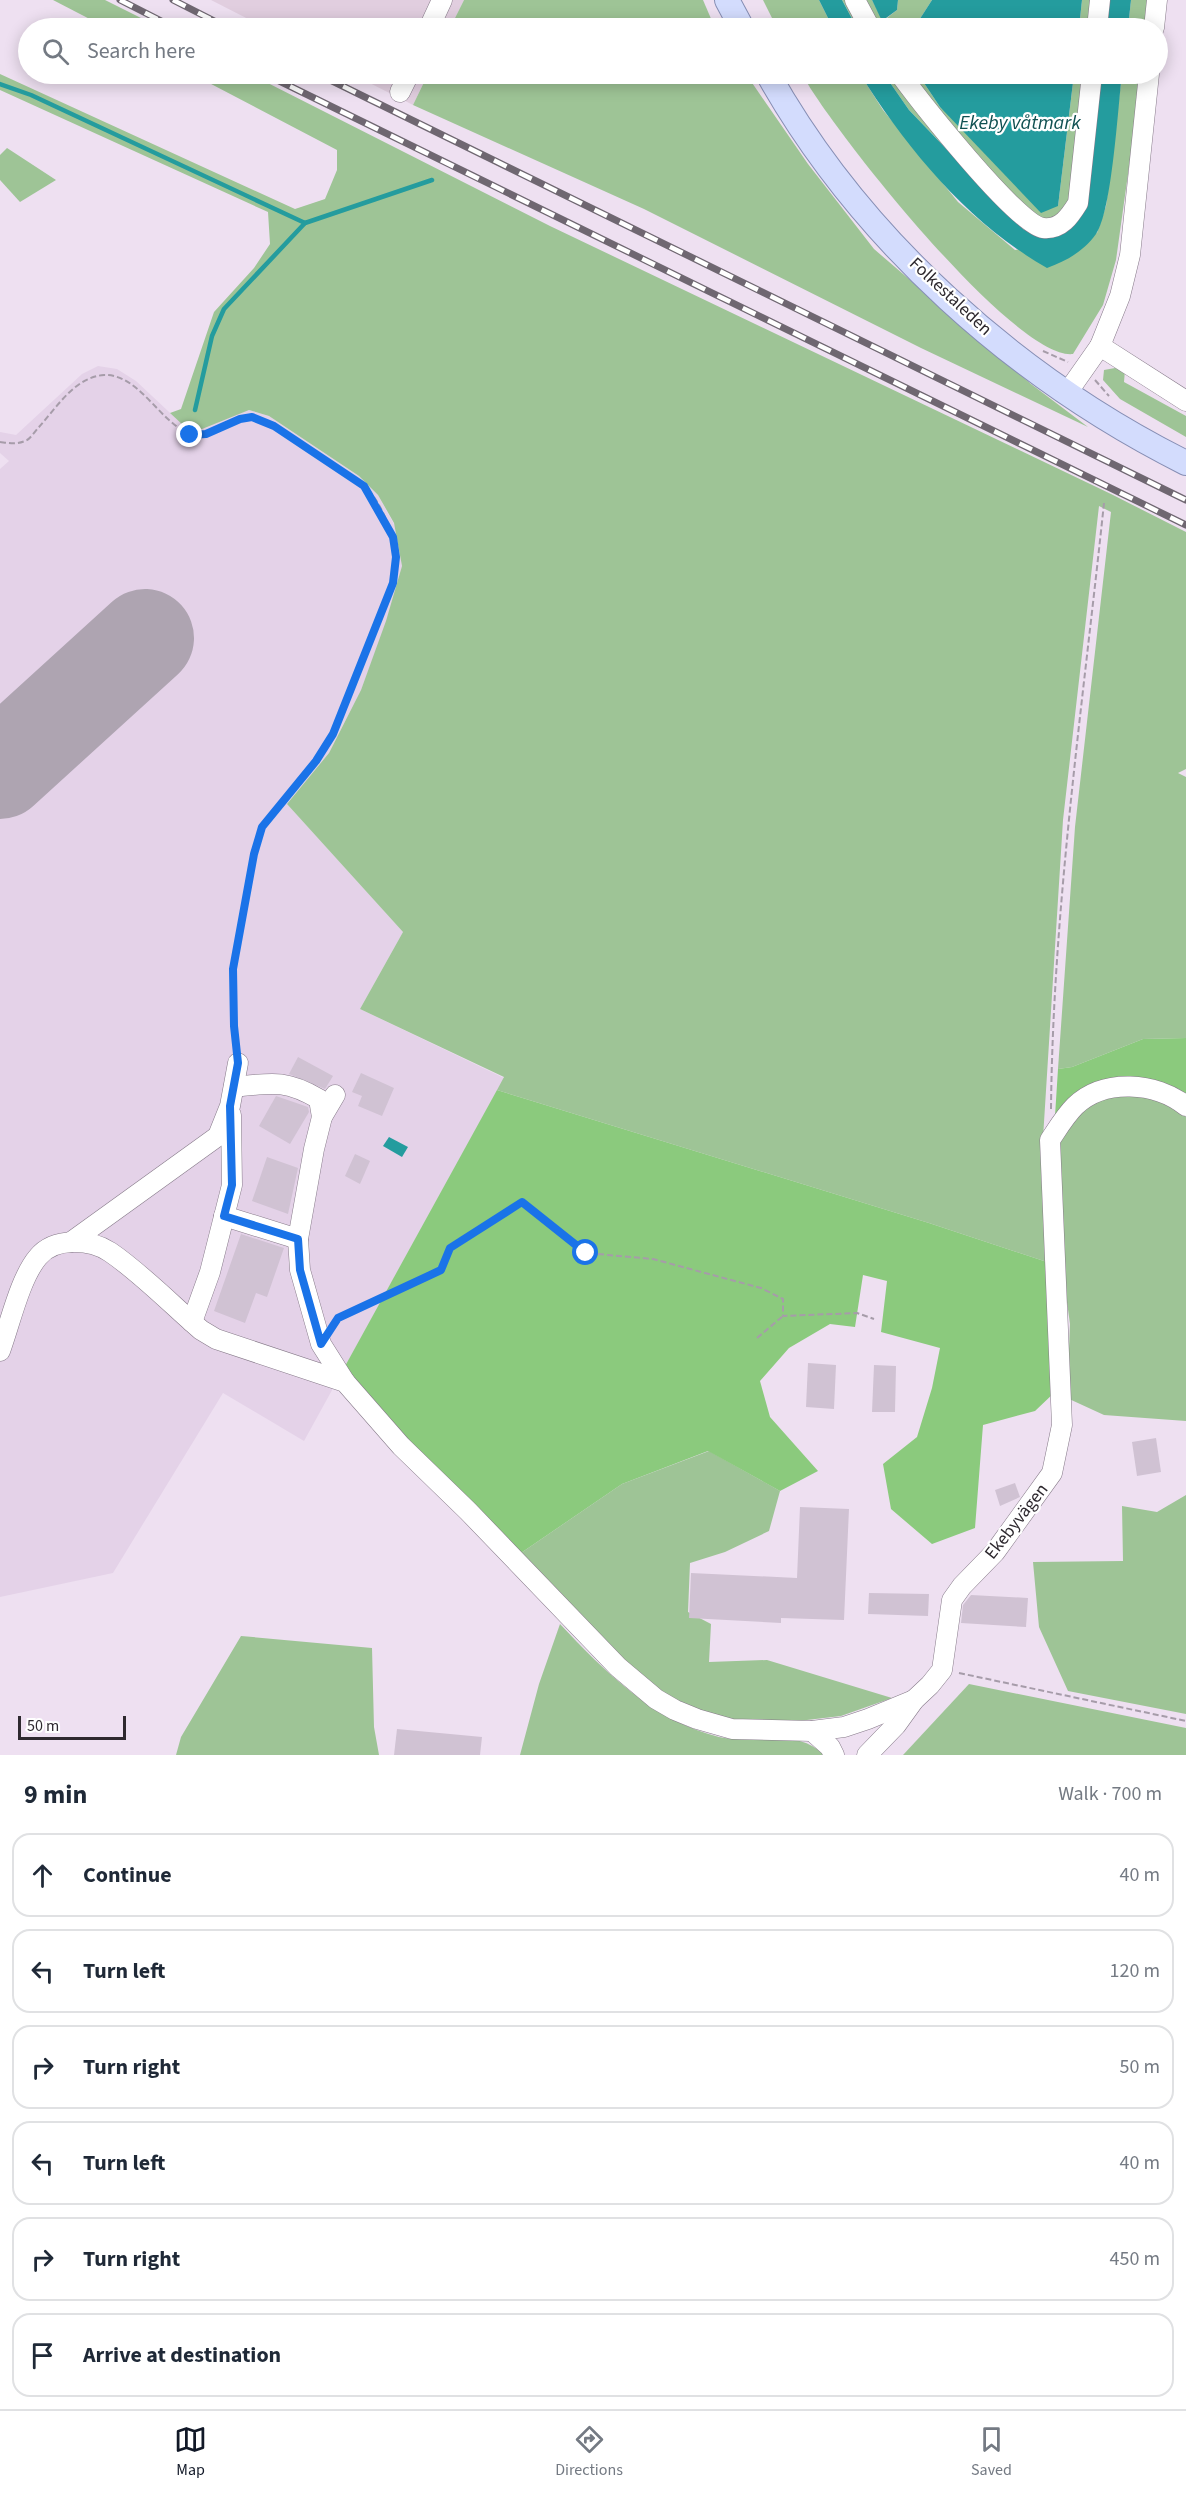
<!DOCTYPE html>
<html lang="en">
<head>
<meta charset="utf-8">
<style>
  :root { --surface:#fff; --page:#f6f6f7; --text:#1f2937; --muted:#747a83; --line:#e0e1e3; --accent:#111827 }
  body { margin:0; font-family:"Source Sans 3",sans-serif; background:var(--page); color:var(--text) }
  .scale { position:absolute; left:18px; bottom:15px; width:108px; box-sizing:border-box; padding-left:6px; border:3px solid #2e292f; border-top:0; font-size:16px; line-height:21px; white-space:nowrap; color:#2e292f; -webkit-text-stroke:4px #fff; paint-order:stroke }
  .stop { position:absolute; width:18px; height:18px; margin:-14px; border:4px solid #1a73e8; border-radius:50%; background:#fff }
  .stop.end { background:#1a73e8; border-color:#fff; box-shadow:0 2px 6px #0008 }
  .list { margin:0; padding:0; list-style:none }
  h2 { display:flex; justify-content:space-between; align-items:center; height:78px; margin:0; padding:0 24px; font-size:26px }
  h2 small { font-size:20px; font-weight:400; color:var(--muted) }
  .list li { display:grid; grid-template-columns:39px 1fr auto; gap:18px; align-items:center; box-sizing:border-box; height:84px; margin:0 12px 12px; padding:0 12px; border:2px solid var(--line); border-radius:18px }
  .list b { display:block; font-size:22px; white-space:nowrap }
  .list em { font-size:20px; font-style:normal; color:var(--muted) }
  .icon { flex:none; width:33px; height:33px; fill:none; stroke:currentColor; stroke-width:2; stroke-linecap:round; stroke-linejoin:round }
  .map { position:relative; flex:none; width:1186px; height:1755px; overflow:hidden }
  .search { position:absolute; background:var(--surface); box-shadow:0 3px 15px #0003; left:18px; right:18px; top:18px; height:66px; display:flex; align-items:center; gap:15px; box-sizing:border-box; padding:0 21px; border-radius:33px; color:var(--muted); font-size:22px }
  .sheet { height:654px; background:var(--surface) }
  nav { display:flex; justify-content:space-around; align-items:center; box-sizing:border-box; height:84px; border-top:2px solid var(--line); background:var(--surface); font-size:16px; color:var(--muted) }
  nav a { display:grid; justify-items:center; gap:3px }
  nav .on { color:var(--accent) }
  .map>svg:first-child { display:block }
  .built { fill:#e4d2e8 }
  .industrial { fill:#e1cedf }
  .green { fill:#9ec496 }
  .forest { fill:#8bca7d }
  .water { fill:#249c9e }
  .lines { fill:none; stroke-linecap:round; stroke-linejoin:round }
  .stream { stroke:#249c9e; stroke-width:4.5 }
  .runway { stroke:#aea4b1; stroke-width:98 }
  .building { fill:#d0c2d3 }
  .minor-casing { stroke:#867a89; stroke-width:21 }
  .major-casing { stroke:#868eb4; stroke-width:26 }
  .path { stroke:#a69ca9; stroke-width:2; stroke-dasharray:6 3; stroke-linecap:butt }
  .minor { stroke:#fff; stroke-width:20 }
  .major { stroke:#d3dcfd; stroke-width:24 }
  .rail-casing { stroke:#6f6771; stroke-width:7 }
  .rail { stroke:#fff; stroke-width:4.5; stroke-dasharray:14; stroke-linecap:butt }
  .route { stroke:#1a73e8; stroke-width:8 }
  .labels { text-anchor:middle; stroke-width:4.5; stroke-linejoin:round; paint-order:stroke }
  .street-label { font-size:18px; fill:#2e292f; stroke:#fff }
  .water-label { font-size:20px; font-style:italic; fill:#0f5051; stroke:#fff }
</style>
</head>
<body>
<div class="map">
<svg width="1186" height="1755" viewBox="0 0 1186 1755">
  <rect width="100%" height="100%" fill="#eee0f1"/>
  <polygon class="built" points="98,366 117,369 136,381 184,426 249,410 269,416 359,476 378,495 395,526 402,566 387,621 361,690 329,753 287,804 403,932 360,1009 504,1078 304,1441 223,1393 113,1573 0,1597 0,469 9,461 0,453 0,432 16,435 82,374"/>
  <g class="industrial">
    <polygon points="211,0 464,0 450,28 266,28"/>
    <polygon points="352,74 428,74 413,105"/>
  </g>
  <g class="green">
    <polygon points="53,0 105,0 161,28 107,28"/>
    <polygon points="464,0 703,0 715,28 450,28"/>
    <polygon points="763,0 819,0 833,28 777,28"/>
    <polygon points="842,0 872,0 883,21 897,10 898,0 932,0 914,28 857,28"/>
    <polygon points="1082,0 1106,0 1104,28 1079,28"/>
    <polygon points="1131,0 1148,0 1145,28 1128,28"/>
    <polygon points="0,74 295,209 325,199 337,170 337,150 192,74 250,74 550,226 1111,494 1186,532 1186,769 1178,773 1186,777 1186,1038 1143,1039 1072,1067 1058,1069 1075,827 1111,512 1099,506 1063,820 1041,1170 1047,1262 929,1223 497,1090 504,1077 360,1009 403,932 287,804 329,753 361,690 386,621 402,566 394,523 378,495 359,476 269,416 249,410 202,429 184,426 170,413 181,409 214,312 254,268 270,244 268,212 0,90"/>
    <polygon points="428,74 746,74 808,164 874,249 1031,384 1088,427 921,348 644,209 413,105"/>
    <path d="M802,74H860L883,110L958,202L1015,250L1097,233L1106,206L1122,74H1142L1116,260L1103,305L1073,354C1015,361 830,127 802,74Z"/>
    <polygon points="884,74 918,74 940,107 1058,206 1074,74 1099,74 1084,201 1038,236 1023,229 909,110"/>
    <polygon points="7,148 56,180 20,202 0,180 0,155"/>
    <polygon points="1115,368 1125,370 1124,382 1186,416 1186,437 1120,399 1103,380 1104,370"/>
    <polygon points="1136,1092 1162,1097 1186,1117 1186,1421 1104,1415 1067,1398 1070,1324 1060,1251 1059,1141 1073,1116 1096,1098"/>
    <polygon points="709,1451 780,1491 769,1531 725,1552 690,1563 688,1612 711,1624 709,1662 767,1660 892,1698 841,1716 755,1726 691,1710 639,1680 518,1555 622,1484"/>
    <polygon points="1186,1495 1186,1714 1068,1691 1039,1627 1033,1562 1123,1561 1122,1506 1157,1512"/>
    <path d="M560,1624C604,1671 654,1721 719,1737C755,1745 794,1726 824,1755H520L539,1684Z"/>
    <polygon points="241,1636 372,1648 374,1727 379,1755 176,1755 181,1737"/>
    <polygon points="969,1684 1186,1728 1186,1755 903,1755"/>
  </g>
  <g class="forest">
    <polygon points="1186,1038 1186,1096 1179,1089 1139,1079 1055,1116 1058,1069 1072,1067 1143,1039"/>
    <polygon points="497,1090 929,1223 1047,1262 1055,1392 1035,1411 983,1425 975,1528 932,1544 891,1509 883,1464 917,1437 932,1388 940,1348 881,1332 887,1281 863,1275 855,1327 830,1324 789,1348 760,1381 770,1417 818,1471 780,1491 708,1451 622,1484 518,1555 391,1423 344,1368"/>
  </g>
  <g class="water">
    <polygon points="819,0 842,0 857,28 833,28"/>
    <polygon points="872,0 898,0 897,10 882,21"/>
    <polygon points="932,0 1082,0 1079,28 914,28"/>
    <polygon points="1106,0 1131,0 1128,28 1104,28"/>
    <path d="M860,74H884L909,110L1023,229L1038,236L1076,219L1099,74H1122C1118,106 1112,212 1096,234C1083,252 1066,261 1047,268C969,224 907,149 860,74Z"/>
    <polygon points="918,74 1074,74 1058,206 1041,213 940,107"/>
    <polygon points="389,1137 408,1147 402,1157 383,1146"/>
  </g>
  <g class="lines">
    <g class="stream">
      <polyline points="0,84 31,95 305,223 432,180"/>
      <polyline points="195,410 212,336 224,309 305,223"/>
    </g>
    <polyline class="runway" points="0,770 145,638"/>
  </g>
  <g class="building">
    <polygon points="298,1057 333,1076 325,1089 289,1074"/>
    <polygon points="361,1073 394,1088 382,1116 358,1106 362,1096 352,1092"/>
    <polygon points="276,1096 308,1107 309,1112 290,1144 259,1126"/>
    <polygon points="355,1154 370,1161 360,1184 345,1176"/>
    <polygon points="267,1157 298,1168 288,1214 252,1201"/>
    <polygon points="241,1234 284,1248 267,1297 256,1293 245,1323 214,1311"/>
    <polygon points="808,1363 836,1365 834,1409 806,1407"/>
    <polygon points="874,1365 896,1366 895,1412 872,1412"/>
    <polygon points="1156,1438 1161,1472 1137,1476 1132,1442"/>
    <polygon points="1015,1483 1020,1497 1000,1506 995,1490"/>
    <polygon points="800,1507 849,1509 844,1620 781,1618 781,1623 689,1618 691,1573 797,1578"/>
    <polygon points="869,1593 929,1594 928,1616 868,1614"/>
    <polygon points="971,1595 1028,1598 1026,1627 961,1623 963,1605"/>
    <polygon points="397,1729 482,1737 480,1755 394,1755"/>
  </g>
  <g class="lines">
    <defs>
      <g id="minor">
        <polyline points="855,0 870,28"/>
        <polyline points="429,28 442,0"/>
        <polyline points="1097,28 1100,0"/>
        <polyline points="1154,28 1157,0"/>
        <path d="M900,74C919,100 1017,225 1043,228C1061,230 1070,216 1078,203L1092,74"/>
        <polyline points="400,92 409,74"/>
        <polyline points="1100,346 1186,401"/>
        <polyline points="1067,393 1100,346 1120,296 1130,255 1149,74"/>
        <path d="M234,1087C271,1083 285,1079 319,1099L322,1117"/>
        <polyline points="335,1095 322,1117 314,1149 298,1239 300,1270 321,1344 345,1382"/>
        <polyline points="224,1216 298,1239"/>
        <polyline points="71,1242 218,1136 230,1106 238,1063"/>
        <polyline points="192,1322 210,1272 232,1185 231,1115"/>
        <path d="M0,1351C10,1324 20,1278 38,1257C54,1237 90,1239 110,1252C141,1273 172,1305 201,1330L216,1339L345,1382L401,1446L468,1511L618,1667L656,1699L675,1710L697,1719L732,1729L812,1731L844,1727L868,1719L914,1700"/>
        <polyline points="812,1731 830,1747 834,1755"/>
        <path d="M867,1755L896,1725L914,1700L930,1685L942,1670L952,1600L962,1586L995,1552L1052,1473L1062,1425L1050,1140C1058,1128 1065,1116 1075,1106C1104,1078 1156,1082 1186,1106"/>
      </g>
      <g id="major">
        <polyline points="727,0 742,28"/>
        <path d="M768,74C861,240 1016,378 1186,463"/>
      </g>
    </defs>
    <use href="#minor" class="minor-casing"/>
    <use href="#major" class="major-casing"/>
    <g class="path">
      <polyline points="1043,351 1068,362"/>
      <polyline points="1095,380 1109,396"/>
      <path d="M0,442C9,443 18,445 27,440C31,438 35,431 39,427C57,407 75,377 104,375C139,374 159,421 188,433C210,443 231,413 253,418C273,422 291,437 308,449C324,459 352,473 365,486C390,513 397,548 393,583L333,734L316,761L262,827L254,854L233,969L236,1045"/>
      <path d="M1051,1109C1053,907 1083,704 1104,503"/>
      <polyline points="334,1324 338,1318 441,1270 450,1248 522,1202 586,1253 653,1259 761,1288 783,1299 783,1316 857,1313 874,1319"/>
      <polyline points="757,1338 783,1316"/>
      <polyline points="959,1673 1186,1721"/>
    </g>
    <use href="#minor" class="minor"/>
    <use href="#major" class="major"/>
    <defs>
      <g id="rail">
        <polyline points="120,0 175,28"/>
        <polyline points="173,0 228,28"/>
        <polyline points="265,74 1186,525"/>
        <polyline points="318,74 1186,500"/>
      </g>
    </defs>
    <use href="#rail" class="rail-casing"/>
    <use href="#rail" class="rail"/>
  </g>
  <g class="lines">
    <polyline class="route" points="190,435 206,434 240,419 252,417 274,426 364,486 393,537 396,557 393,583 333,734 316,761 262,827 254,854 233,969 234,1026 238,1063 230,1106 232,1185 224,1216 298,1239 300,1270 321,1344 338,1318 441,1270 450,1248 522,1202 586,1253"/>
  </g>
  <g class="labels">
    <g class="street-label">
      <text transform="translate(951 296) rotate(43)" y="6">Folkestaleden</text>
      <text transform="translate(1016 1521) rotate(-52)" y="6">Ekebyvägen</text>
    </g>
    <g class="water-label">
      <text x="1020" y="129">Ekeby våtmark</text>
    </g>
  </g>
</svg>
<div class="scale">50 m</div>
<div class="stop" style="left:586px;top:1253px"></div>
<div class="stop end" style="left:190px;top:435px"></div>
<div class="search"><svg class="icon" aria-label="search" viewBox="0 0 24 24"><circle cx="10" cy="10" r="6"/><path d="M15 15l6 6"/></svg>Search here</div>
</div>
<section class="sheet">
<h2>9 min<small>Walk · 700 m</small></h2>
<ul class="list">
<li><svg class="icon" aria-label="ahead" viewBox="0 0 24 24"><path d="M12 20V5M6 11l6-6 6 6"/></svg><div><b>Continue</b></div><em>40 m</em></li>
<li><svg class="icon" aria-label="left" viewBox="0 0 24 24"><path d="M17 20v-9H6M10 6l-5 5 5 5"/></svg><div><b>Turn left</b></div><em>120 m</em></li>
<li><svg class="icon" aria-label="right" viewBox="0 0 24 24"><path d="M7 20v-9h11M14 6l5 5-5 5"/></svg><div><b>Turn right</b></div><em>50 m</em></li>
<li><svg class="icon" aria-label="left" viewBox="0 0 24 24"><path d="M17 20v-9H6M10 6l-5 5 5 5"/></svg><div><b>Turn left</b></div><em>40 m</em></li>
<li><svg class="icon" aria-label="right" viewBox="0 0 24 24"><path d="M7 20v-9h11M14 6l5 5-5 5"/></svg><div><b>Turn right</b></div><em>450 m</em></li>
<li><svg class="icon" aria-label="arrive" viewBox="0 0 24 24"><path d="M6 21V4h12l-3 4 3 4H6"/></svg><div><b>Arrive at destination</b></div></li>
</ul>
</section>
<nav>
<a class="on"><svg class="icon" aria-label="map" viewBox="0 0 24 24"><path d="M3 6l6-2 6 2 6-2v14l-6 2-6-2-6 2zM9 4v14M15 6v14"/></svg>Map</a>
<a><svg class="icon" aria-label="directions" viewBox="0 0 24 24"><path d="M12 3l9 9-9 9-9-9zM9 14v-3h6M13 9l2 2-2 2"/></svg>Directions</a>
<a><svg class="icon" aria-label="saved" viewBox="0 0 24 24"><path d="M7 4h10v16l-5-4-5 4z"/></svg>Saved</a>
</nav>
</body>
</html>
